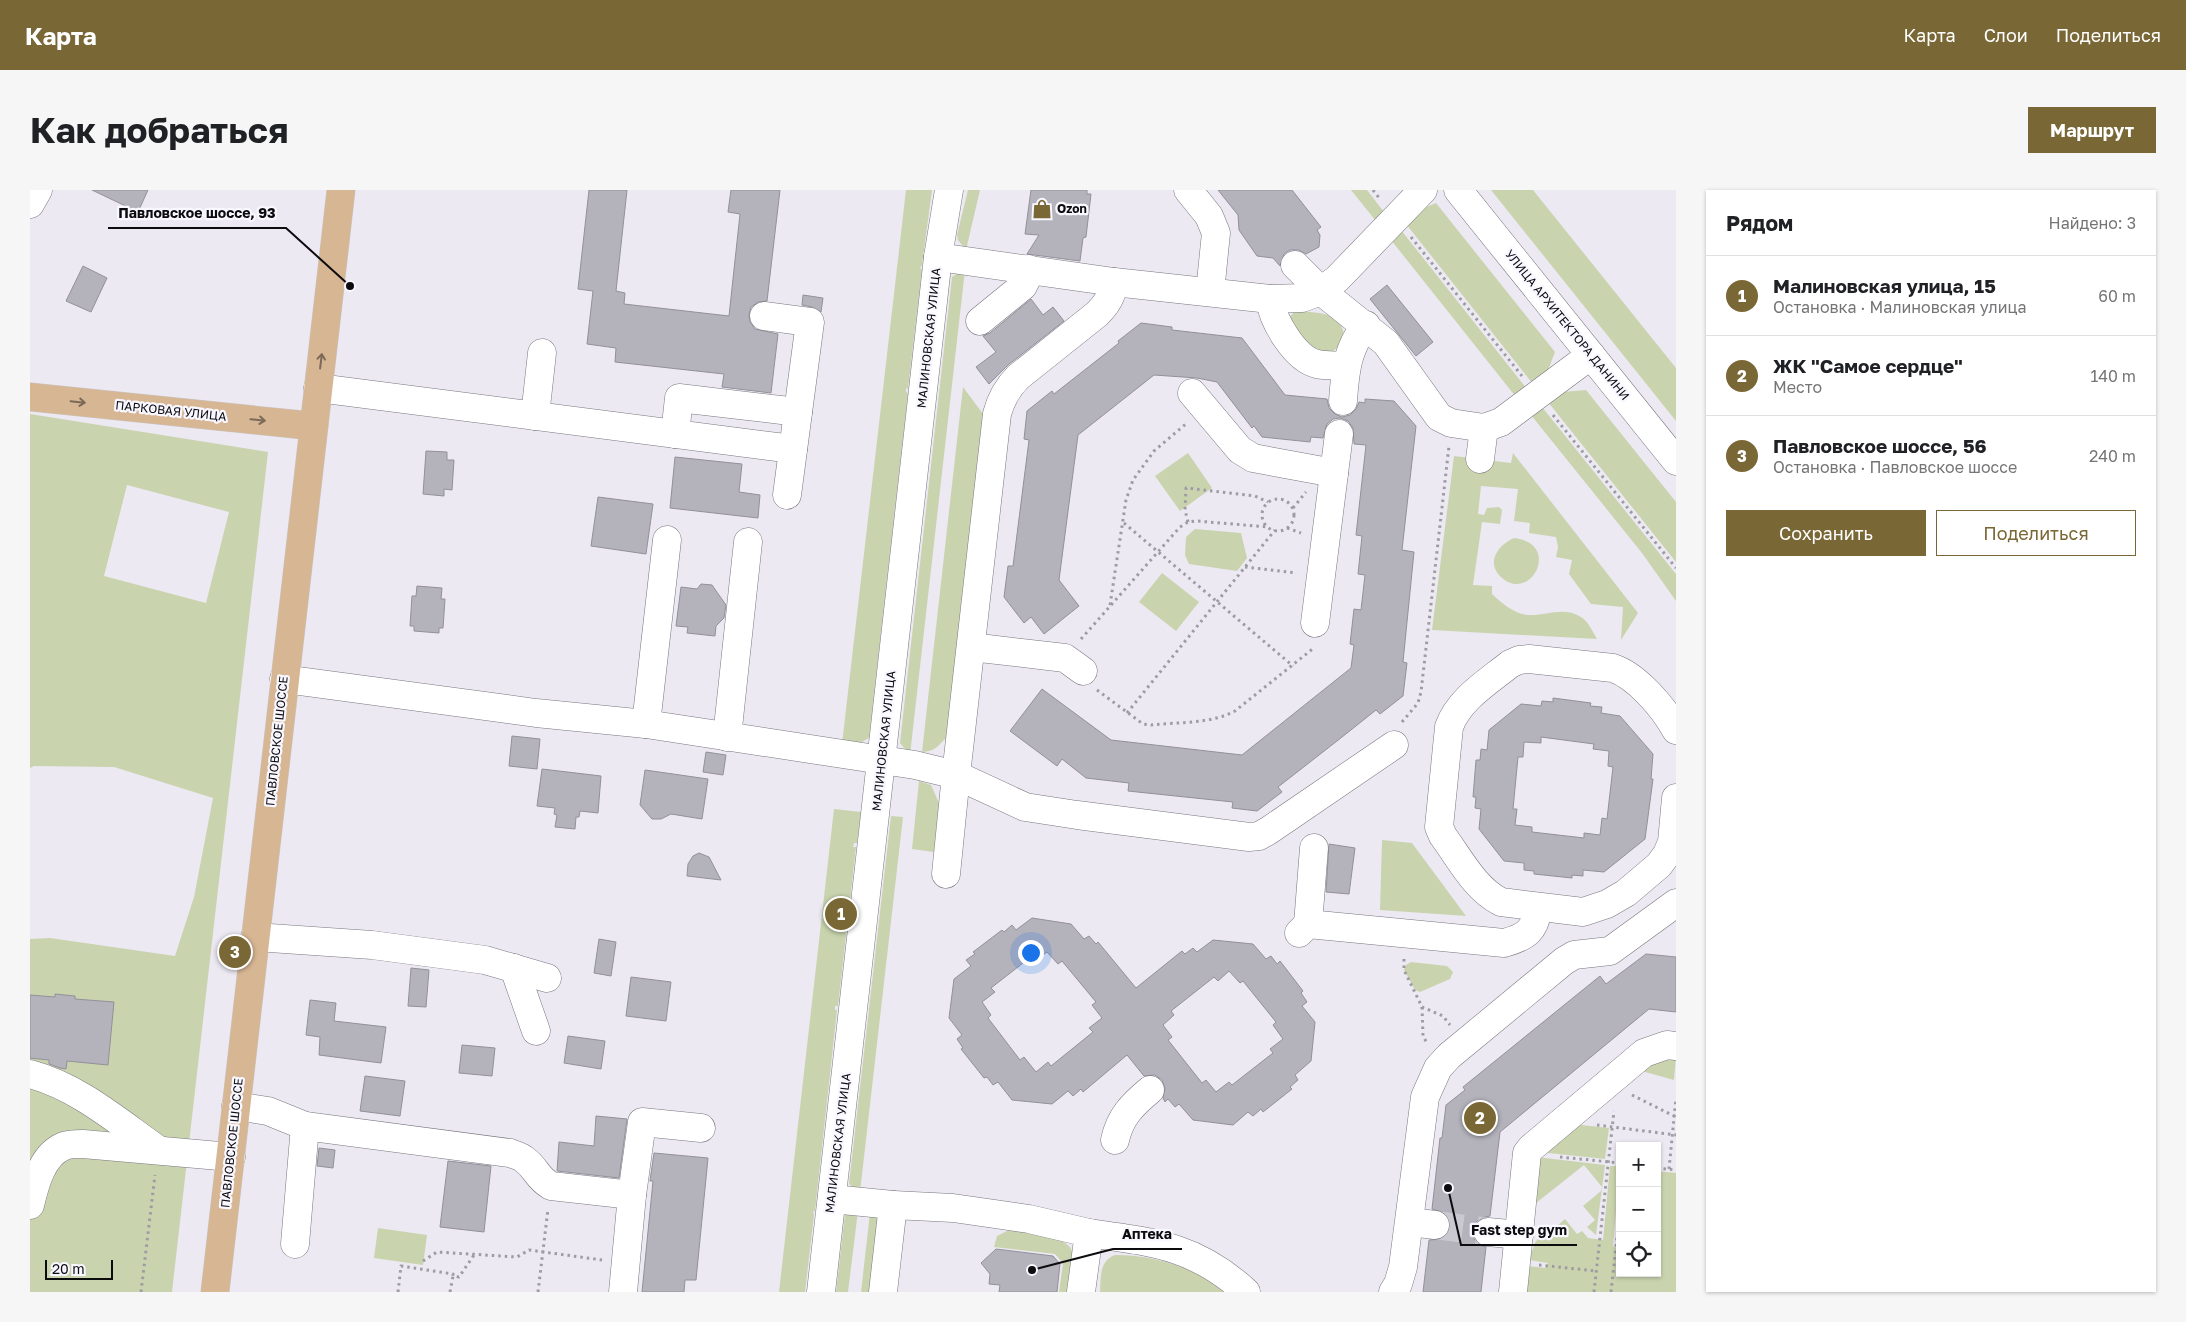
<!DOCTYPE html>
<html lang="ru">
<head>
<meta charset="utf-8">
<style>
  :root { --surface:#fff; --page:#f6f6f6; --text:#202124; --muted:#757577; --line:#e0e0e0; --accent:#796735 }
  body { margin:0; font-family:"Golos Text",sans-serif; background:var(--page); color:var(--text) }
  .controls { position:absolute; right:15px; bottom:15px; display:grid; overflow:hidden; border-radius:0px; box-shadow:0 1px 4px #0004 }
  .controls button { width:45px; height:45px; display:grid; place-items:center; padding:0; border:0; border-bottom:1px solid var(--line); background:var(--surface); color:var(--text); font:25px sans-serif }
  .scale { position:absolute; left:15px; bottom:12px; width:68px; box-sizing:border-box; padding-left:5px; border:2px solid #0c0b0e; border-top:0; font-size:14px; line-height:18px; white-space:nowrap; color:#0c0b0e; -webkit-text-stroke:4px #f9f7ff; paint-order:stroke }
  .you { position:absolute; left:1000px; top:762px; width:18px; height:18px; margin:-12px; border:4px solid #fff; border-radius:50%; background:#1a73e8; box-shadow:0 0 0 8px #1a73e833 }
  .badge { display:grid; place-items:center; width:32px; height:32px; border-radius:50%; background:var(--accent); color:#fff; font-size:16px; font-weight:700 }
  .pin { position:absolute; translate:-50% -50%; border:2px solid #fff; box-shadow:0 1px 5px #0006 }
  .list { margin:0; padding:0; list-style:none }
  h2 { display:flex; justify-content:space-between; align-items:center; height:65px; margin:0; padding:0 20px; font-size:21px }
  h2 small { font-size:16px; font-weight:400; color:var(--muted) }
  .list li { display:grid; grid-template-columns:32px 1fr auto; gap:15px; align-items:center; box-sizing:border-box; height:80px; padding:0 20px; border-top:1px solid var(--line) }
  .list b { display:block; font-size:19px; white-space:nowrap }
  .list p { margin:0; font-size:16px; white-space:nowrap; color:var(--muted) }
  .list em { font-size:16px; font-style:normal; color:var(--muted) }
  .actions { display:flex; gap:10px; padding:15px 20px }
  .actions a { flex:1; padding:11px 0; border:1px solid var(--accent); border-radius:0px; text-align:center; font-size:18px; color:var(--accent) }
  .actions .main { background:var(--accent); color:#fff }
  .icon { flex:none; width:28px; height:28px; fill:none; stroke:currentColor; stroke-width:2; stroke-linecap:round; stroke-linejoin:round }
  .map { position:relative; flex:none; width:1646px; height:1102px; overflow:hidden; border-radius:0px }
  header { display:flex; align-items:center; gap:30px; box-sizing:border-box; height:70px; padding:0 25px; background:var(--accent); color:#fff }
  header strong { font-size:24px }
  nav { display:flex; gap:28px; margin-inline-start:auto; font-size:18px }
  .intro { display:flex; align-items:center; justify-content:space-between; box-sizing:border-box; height:120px; padding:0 30px }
  h1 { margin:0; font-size:35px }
  .button { padding:12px 22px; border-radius:0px; background:var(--accent); color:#fff; font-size:18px; font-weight:700 }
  main { display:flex; gap:30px; padding:0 30px }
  aside { flex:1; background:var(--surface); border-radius:0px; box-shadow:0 1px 4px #0004 }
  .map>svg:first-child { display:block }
  .green { fill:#c9d4ae; fill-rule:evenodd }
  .building { fill:#b4b2bb; stroke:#939099; fill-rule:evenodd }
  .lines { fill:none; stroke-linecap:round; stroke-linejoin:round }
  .minor-tunnel { stroke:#cac8d1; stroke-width:28; stroke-dasharray:28 14; stroke-linecap:butt }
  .minor-casing { stroke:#79767f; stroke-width:29 }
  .major-casing { stroke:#cac9ca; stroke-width:29 }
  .path { stroke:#9e9ba3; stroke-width:3; stroke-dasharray:2.5 4; stroke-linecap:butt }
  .minor { stroke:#fff; stroke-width:28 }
  .major { stroke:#d7b694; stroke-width:28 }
  .oneway { stroke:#7c6958 }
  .labels { text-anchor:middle; stroke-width:4.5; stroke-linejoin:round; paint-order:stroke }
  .poi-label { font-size:12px; font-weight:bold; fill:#0c0b0e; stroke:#f9f7ff; text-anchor:start }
  .street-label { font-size:12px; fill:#0c0b0e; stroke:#f9f7ff }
  .leader { fill:none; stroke:#0c0b0e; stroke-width:2 }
  .callout-dot { fill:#0c0b0e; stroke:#f9f7ff; stroke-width:2 }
  .callout-label { font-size:14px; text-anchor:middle; font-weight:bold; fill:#0c0b0e; stroke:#f9f7ff; stroke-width:4.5; stroke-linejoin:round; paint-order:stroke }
</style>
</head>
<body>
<header>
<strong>Карта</strong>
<nav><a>Карта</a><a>Слои</a><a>Поделиться</a></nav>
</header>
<div class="intro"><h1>Как добраться</h1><a class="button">Маршрут</a></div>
<main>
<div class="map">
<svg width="1646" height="1102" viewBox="0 0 1646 1102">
  <rect width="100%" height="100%" fill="#ece9f3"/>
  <g class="green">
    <polygon points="876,0 902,0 892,75 890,78 892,79 878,199 876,198 876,202 878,203 839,548 826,555 812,554"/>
    <polygon points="938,0 950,0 936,60 928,50 927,45"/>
    <polygon points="1321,0 1337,0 1354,22 1346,31"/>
    <polygon points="1461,0 1503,0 1646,178 1646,231"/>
    <polygon points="1406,13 1525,162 1517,183 1503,194 1376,34 1387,21"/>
    <polygon points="1371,40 1497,199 1486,207 1361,50"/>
    <polygon points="933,80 935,80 880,565 870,553 922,87"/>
    <path d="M1268,121C1287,123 1312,121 1314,146C1306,164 1303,162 1284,163L1258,129L1264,122Z"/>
    <path d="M933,197L956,228L921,545C908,552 910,561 892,562Z"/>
    <polygon points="1556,200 1646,312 1646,372 1518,212 1532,202"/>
    <polygon points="1512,217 1646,384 1646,411 1612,363 1501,225"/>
    <path d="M0,224L238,262L142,1102H0V749L20,748L145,766L164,707L183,608L84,577L4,576L0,578ZM97,295L199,322L176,413L74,386Z"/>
    <polygon points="1158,263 1182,298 1150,321 1125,286"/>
    <path d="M1483,263L1608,423L1591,450L1593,417L1561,414L1539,384L1542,370L1526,367L1528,357L1526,347L1499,343L1500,333L1484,331L1488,299L1451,296L1448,324L1454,325L1457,318L1469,317L1472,320L1470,334L1452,332L1443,395L1462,396V404C1471,413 1485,424 1498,425C1517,426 1533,416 1551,427C1558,431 1563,442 1567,449L1402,440L1424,266L1481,273Z"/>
    <polygon points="1165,339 1211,343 1217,368 1207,381 1159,374 1155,365 1156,347"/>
    <path d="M1484,348C1534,354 1498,417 1469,385C1456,370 1470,354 1484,348Z"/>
    <polygon points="1132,383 1169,412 1146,441 1109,412"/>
    <polygon points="889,591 901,595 909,613 904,662 882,659"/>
    <polygon points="804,619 831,622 827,653 824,653 823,657 826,657 808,816 805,816 805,820 807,820 785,1021 783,1021 784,1025 775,1102 749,1102"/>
    <polygon points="861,626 873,627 830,1002 819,994"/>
    <polygon points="1352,650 1382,653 1436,726 1350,720"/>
    <polygon points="1381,772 1417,776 1423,782 1420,789 1390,802 1385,800 1374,780 1376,775"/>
    <polygon points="1625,867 1646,867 1644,890 1608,880"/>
    <polygon points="1542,934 1579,938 1575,969 1509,962"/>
    <polygon points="1506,967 1575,975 1566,1045 1557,1037 1565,1030 1553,1016 1571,1001 1572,997 1554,975 1501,1017"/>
    <polygon points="1580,976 1590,976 1583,1056 1588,1059 1590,1043 1590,1083 1627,1083 1627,981 1646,983 1646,1102 1496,1102 1498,1076 1515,1078 1518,1073 1499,1070 1505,1053 1513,1042 1519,1043 1535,1029 1547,1044 1552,1041 1558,1048 1573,1050"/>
    <polygon points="828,1021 818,1102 806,1102 815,1024"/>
    <polygon points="840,1023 851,1024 845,1102 831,1102"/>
    <polygon points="348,1038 397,1045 393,1075 344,1068"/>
    <path d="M979,1040C996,1043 1037,1043 1043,1063C1046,1074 1040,1091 1039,1102H1029L1033,1073L1025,1064L964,1057L967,1046Z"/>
    <path d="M1085,1065C1123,1065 1165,1077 1195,1102H1070C1071,1087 1069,1071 1085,1065Z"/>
  </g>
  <g class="building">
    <polygon points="62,0 118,0 108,22"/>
    <polygon points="559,0 597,0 586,101 595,103 594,114 699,126 710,24 698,22 701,0 750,0 737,111 728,112 721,117 719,124 720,132 725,139 748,144 741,203 692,197 694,184 585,172 586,158 557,154 563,101 548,99"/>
    <polygon points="1001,0 1057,0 1057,4 1061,4 1056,47 1053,48 1050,71 997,64 1009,45 995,44"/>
    <polygon points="1188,0 1262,0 1291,37 1287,40 1290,45 1289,57 1276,64 1269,60 1260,60 1254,64 1250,76 1243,68 1227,66 1209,40 1208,25"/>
    <polygon points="53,76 77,88 61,122 36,111"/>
    <polygon points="1357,95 1403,152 1386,166 1340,109"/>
    <polygon points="773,105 793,108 791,122 782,117 772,115"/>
    <polygon points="1001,109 1013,125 1023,117 1034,131 978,175 959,194 946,177 966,162 953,146 960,143"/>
    <polygon points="1111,133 1142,137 1142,140 1212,148 1255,205 1297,209 1299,218 1305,224 1312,227 1320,225 1326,219 1329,212 1335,213 1335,209 1364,211 1386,236 1372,360 1384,362 1373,472 1377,473 1373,506 1350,524 1346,520 1307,551 1248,597 1252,602 1227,621 1202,618 1203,612 1098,601 1099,593 1056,588 1032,569 1027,576 980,541 1012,499 1081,550 1212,565 1321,478 1324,455 1320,454 1324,419 1331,420 1335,385 1328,384 1332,346 1326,345 1336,255 1324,254 1323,238 1318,231 1310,228 1303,229 1297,234 1293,248 1281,247 1280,252 1232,247 1224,236 1222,238 1187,192 1167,188 1124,185 1048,245 1029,390 1049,416 1014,444 1001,427 994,433 974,407 978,376 983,376 999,250 994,249 997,221 1022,201 1024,204 1089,153 1088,151"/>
    <polygon points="396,261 417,262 417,270 424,270 422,300 414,299 414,306 393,304"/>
    <polygon points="645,267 712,274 709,302 730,305 728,328 640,318"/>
    <polygon points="568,307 623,314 616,364 561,356"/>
    <polygon points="671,394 682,395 696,415 694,428 686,436 685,446 657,443 658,437 646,436 651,397 667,399"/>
    <polygon points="387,396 412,398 411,409 415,409 413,438 409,438 409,443 384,441 384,436 380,436 382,406 386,406"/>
    <path d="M1523,508L1561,513L1560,516L1572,517L1571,523L1590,526L1623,564L1621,589H1623L1615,649L1574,682L1553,680V686L1542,685V688L1504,684V681L1494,680V673L1474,671L1449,639L1451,619L1445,618L1446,607H1443L1446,570H1450L1451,559L1457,560L1459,540L1491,514L1511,516L1512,511L1523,512ZM1511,547L1564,554L1563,559L1579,561L1578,576L1583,577L1577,629L1572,628L1570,645L1554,643V648L1502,642V637L1485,635L1487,619H1483L1488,567H1493L1494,552L1511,553Z"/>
    <polygon points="482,546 510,549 507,579 479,576"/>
    <polygon points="676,562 696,565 693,585 673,582"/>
    <polygon points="512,579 571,586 568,623 550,621 549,627 546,627 545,639 525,637 527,625 524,624 525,618 507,616"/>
    <polygon points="615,580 678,589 672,629 641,624 631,629 622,629 610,615"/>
    <polygon points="1299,654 1325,658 1319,704 1296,702"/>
    <polygon points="669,663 679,667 691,690 657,686 658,674 663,666"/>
    <path d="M1002,728L1041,734L1054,749L1059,746L1066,754L1068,752L1106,798L1152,761L1155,764L1163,758L1167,762L1183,750L1223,754L1236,769L1241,766L1247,774L1250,771L1273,801L1271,803L1277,812L1272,816L1285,832L1281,871L1265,885L1268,890L1260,897L1262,899L1233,922L1231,919L1223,926L1218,922L1203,935L1163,930L1149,914L1145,917L1138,909L1135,912L1133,908L1135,898L1132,890L1125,885L1114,886L1097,865L1053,902L1051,899L1043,906L1038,901L1022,914L982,910L968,892L963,895L957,887L954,888L931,859L933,858L927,849L932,845L919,828L924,789L941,776L936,770L945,764L943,762L972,740L974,742L982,735L986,740ZM1017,762L1028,774L1032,771L1066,812L1062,815L1072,828L1059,838L1063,842L1021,876L1018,872L1006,882L994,867L990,870L958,828L961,825L952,812L965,802L961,798L1002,766L1006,770ZM1199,781L1210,793L1213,791L1246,832L1243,835L1253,849L1240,859L1243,863L1202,895L1199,892L1186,902L1176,890L1172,893L1138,850L1142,847L1133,835L1144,825L1141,821L1184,787L1188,791Z"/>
    <polygon points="569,749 586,752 581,786 564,783"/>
    <polygon points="1616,764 1646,767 1646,822 1619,819 1470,942 1460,1026 1451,1028 1445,1033 1443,1040 1444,1049 1449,1055 1456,1057 1451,1102 1393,1102 1399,1050 1412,1049 1418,1044 1421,1036 1420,1029 1415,1023 1402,1019 1410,948 1412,948 1416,915 1435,900 1433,897 1570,786 1576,794"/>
    <polygon points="381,778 399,780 396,817 378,816"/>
    <polygon points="601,787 641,792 636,831 596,826"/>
    <polygon points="25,804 45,806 45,809 84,812 78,875 37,871 36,879 30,878 19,874 19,870 0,868 0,805 25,807"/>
    <polygon points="280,810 306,813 304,831 356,837 351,873 289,865 290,847 276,845"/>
    <polygon points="538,846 575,851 571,879 534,873"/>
    <polygon points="432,855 465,858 462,886 429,883"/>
    <polygon points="335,886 375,891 370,926 330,921"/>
    <polygon points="566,926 597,929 589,988 527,981 529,952 564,956"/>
    <polygon points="289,958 305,960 303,978 287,976"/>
    <polygon points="624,963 678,968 666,1090 655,1090 654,1102 612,1102 623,991 620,991"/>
    <polygon points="418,971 461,976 454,1042 410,1037"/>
    <polygon points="966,1059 1023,1066 1030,1074 1027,1102 969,1102 970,1095 959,1094 960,1084 951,1073"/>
  </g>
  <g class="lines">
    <polyline class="minor-tunnel" points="1405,1035 1458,1042"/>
    <defs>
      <g id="minor">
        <polyline points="1158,0 1179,26 1186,43 1180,102"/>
        <polyline points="1428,0 1646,271"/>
        <polyline points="0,14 8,0"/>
        <polyline points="908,67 1084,92"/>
        <polyline points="1265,75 1291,101 1356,153 1409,227 1421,233 1454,238"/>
        <path d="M1240,109C1242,130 1265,169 1287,174C1296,176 1307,175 1316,176"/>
        <polyline points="734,126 780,132 757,305"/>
        <polyline points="950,131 993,96 997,88 998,79"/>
        <polyline points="288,198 763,259"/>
        <polyline points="1162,203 1210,260 1223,268 1304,283"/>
        <path d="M1313,211C1315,182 1317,158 1336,135"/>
        <polyline points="505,226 512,163"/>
        <polyline points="645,244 649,208 768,222"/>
        <polyline points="1450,269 1454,238 1471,232 1561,165"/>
        <polyline points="1285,433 1309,244"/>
        <polyline points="941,457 1035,468 1053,481"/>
        <polyline points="254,489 506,523 616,534 885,575 926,585 916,684"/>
        <polyline points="616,534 637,350"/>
        <path d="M1646,540C1634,518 1607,486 1583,478L1499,469L1489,470L1480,474C1458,492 1429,509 1419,537L1409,637L1413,646C1430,669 1445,699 1471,712L1553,722L1577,714L1596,703L1629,675L1637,664L1642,652L1646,608"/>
        <polyline points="697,547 718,352"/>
        <path d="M1364,555L1238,641L1229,646L1219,647L1047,625L995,617L926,585L967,224C971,209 977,198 988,187L1067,124C1077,114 1082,106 1084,92L1240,109L1272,108L1291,101L1307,89L1393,0"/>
        <polyline points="1278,734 1284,658"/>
        <path d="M1269,743L1278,734L1474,753C1496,747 1505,741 1508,718"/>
        <polyline points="225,747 342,755 455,770 517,788"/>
        <polyline points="484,778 506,841"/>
        <path d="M0,884C48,897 86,930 127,959"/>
        <path d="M206,916L238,921L275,936L480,963C485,965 491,966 495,970C507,979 506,987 521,996L602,1005"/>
        <path d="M1085,950C1090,927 1102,915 1120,900"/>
        <polyline points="802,1009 863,1015"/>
        <path d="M0,1015C5,994 12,965 34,956C39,954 47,954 53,954L201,967"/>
        <polyline points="1380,1032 1405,1035"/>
        <polyline points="1458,1042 1489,1045"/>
        <path d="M1059,1043C1123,1052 1166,1056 1216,1102"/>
        <polyline points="265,1054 275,936"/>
        <polyline points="593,1102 602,1005 612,932 671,938"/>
        <polyline points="791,1102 908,67 919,0"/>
        <polyline points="853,1102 863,1015 923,1018 999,1029 1059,1043 1051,1102"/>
        <polyline points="1363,1102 1368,1094 1373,1077 1395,907 1408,878 1419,866 1534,771 1544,765 1580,761 1646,713"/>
        <polyline points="1483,1102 1497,963 1501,958 1614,863 1637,855 1646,856"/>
      </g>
      <g id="major">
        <polyline points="0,207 283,236"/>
        <polyline points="185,1102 311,0"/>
      </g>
    </defs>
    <use href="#minor" class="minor-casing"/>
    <use href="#major" class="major-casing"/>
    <g class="path">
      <polyline points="1343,0 1350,9"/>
      <polyline points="1381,47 1492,186"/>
      <polyline points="1523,225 1646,378"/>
      <circle cx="1248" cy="325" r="16"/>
      <polyline points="1263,318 1276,302"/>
      <polyline points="1158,332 1155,320 1156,298 1225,306 1238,312"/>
      <polyline points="1094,333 1263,476"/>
      <polyline points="1257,338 1271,343"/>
      <polyline points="1215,377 1266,383"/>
      <polyline points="1080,415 1096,310 1103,290 1124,261 1157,233"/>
      <polyline points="1051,449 1150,337 1158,332 1167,331 1238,337"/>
      <path d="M1067,500L1113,534L1121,535C1148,532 1181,534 1205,521L1285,457"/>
      <polyline points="1097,523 1245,340"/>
      <polyline points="1372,532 1388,513 1391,502 1419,256"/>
      <polyline points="1374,769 1374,780 1392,817 1413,826 1420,835"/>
      <polyline points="1392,817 1393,846 1397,853"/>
      <polyline points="1602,905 1646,927"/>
      <polyline points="1567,935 1646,945"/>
      <polyline points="1530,967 1590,973"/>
      <polyline points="1627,978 1646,980"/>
      <polyline points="1639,979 1646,908"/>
      <polyline points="393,1071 407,1062 487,1067 499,1060 572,1070"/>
      <polyline points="1509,1075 1566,1081"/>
      <polyline points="111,1102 125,985"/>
      <polyline points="368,1102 371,1076 423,1084 423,1086 429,1087 444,1065"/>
      <polyline points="420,1102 423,1086"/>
      <polyline points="508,1102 518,1019"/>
      <polyline points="1564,1102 1584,921"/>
      <polyline points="1581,1102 1590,1020"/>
    </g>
    <use href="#minor" class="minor"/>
    <use href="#major" class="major"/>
  </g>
  <defs><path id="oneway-shaft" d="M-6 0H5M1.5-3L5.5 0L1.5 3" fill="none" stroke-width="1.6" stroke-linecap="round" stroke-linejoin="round" transform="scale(1.25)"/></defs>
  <g class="oneway">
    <use href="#oneway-shaft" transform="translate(291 171) rotate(-83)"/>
    <use href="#oneway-shaft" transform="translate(48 212) rotate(6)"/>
    <use href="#oneway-shaft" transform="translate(228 230) rotate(6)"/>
  </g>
  <defs>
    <symbol id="shop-bare" viewBox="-9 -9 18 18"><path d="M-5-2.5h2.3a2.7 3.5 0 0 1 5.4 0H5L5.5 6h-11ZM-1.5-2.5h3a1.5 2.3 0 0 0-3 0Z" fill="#796735" stroke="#f9f7ff" stroke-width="2.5" paint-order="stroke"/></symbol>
  </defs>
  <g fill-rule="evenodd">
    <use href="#shop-bare" x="998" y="5" width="28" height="28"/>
  </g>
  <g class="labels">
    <g class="poi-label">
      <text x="1027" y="23">Ozon</text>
    </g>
    <g class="street-label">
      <text transform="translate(1537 135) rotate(51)" y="4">УЛИЦА АРХИТЕКТОРА ДАНИНИ</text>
      <text transform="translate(899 148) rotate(-84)" y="4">МАЛИНОВСКАЯ УЛИЦА</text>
      <text transform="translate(141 221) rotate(6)" y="4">ПАРКОВАЯ УЛИЦА</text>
      <text transform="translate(247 551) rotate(-84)" y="4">ПАВЛОВСКОЕ ШОССЕ</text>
      <text transform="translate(854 551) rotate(-84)" y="4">МАЛИНОВСКАЯ УЛИЦА</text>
      <text transform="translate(202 953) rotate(-84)" y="4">ПАВЛОВСКОЕ ШОССЕ</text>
      <text transform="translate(808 953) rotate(-83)" y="4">МАЛИНОВСКАЯ УЛИЦА</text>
    </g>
  </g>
  <path class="leader" d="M320 96L256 38H78M1418 998L1431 1055H1547M1002 1080L1083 1059H1152"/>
  <g class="callout-dot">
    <circle cx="320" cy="96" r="5"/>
    <circle cx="1418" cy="998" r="5"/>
    <circle cx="1002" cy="1080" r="5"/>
  </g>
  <g class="callout-label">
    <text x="167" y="28">Павловское шоссе, 93</text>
    <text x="1489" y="1045">Fast step gym</text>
    <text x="1117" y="1049">Аптека</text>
  </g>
</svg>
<div class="controls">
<button>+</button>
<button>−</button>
<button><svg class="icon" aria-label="locate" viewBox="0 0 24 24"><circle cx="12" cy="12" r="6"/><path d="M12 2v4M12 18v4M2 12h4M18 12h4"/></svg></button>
</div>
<div class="scale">20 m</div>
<div class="you"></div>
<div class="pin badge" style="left:811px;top:724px">1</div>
<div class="pin badge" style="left:1450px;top:928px">2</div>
<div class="pin badge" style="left:205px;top:762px">3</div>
</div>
<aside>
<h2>Рядом<small>Найдено: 3</small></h2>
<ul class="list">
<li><span class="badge">1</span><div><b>Малиновская улица, 15</b><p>Остановка · Малиновская улица</p></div><em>60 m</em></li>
<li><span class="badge">2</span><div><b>ЖК &quot;Самое сердце&quot;</b><p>Место</p></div><em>140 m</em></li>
<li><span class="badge">3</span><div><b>Павловское шоссе, 56</b><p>Остановка · Павловское шоссе</p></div><em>240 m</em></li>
</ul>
<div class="actions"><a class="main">Сохранить</a><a>Поделиться</a></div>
</aside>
</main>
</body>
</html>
